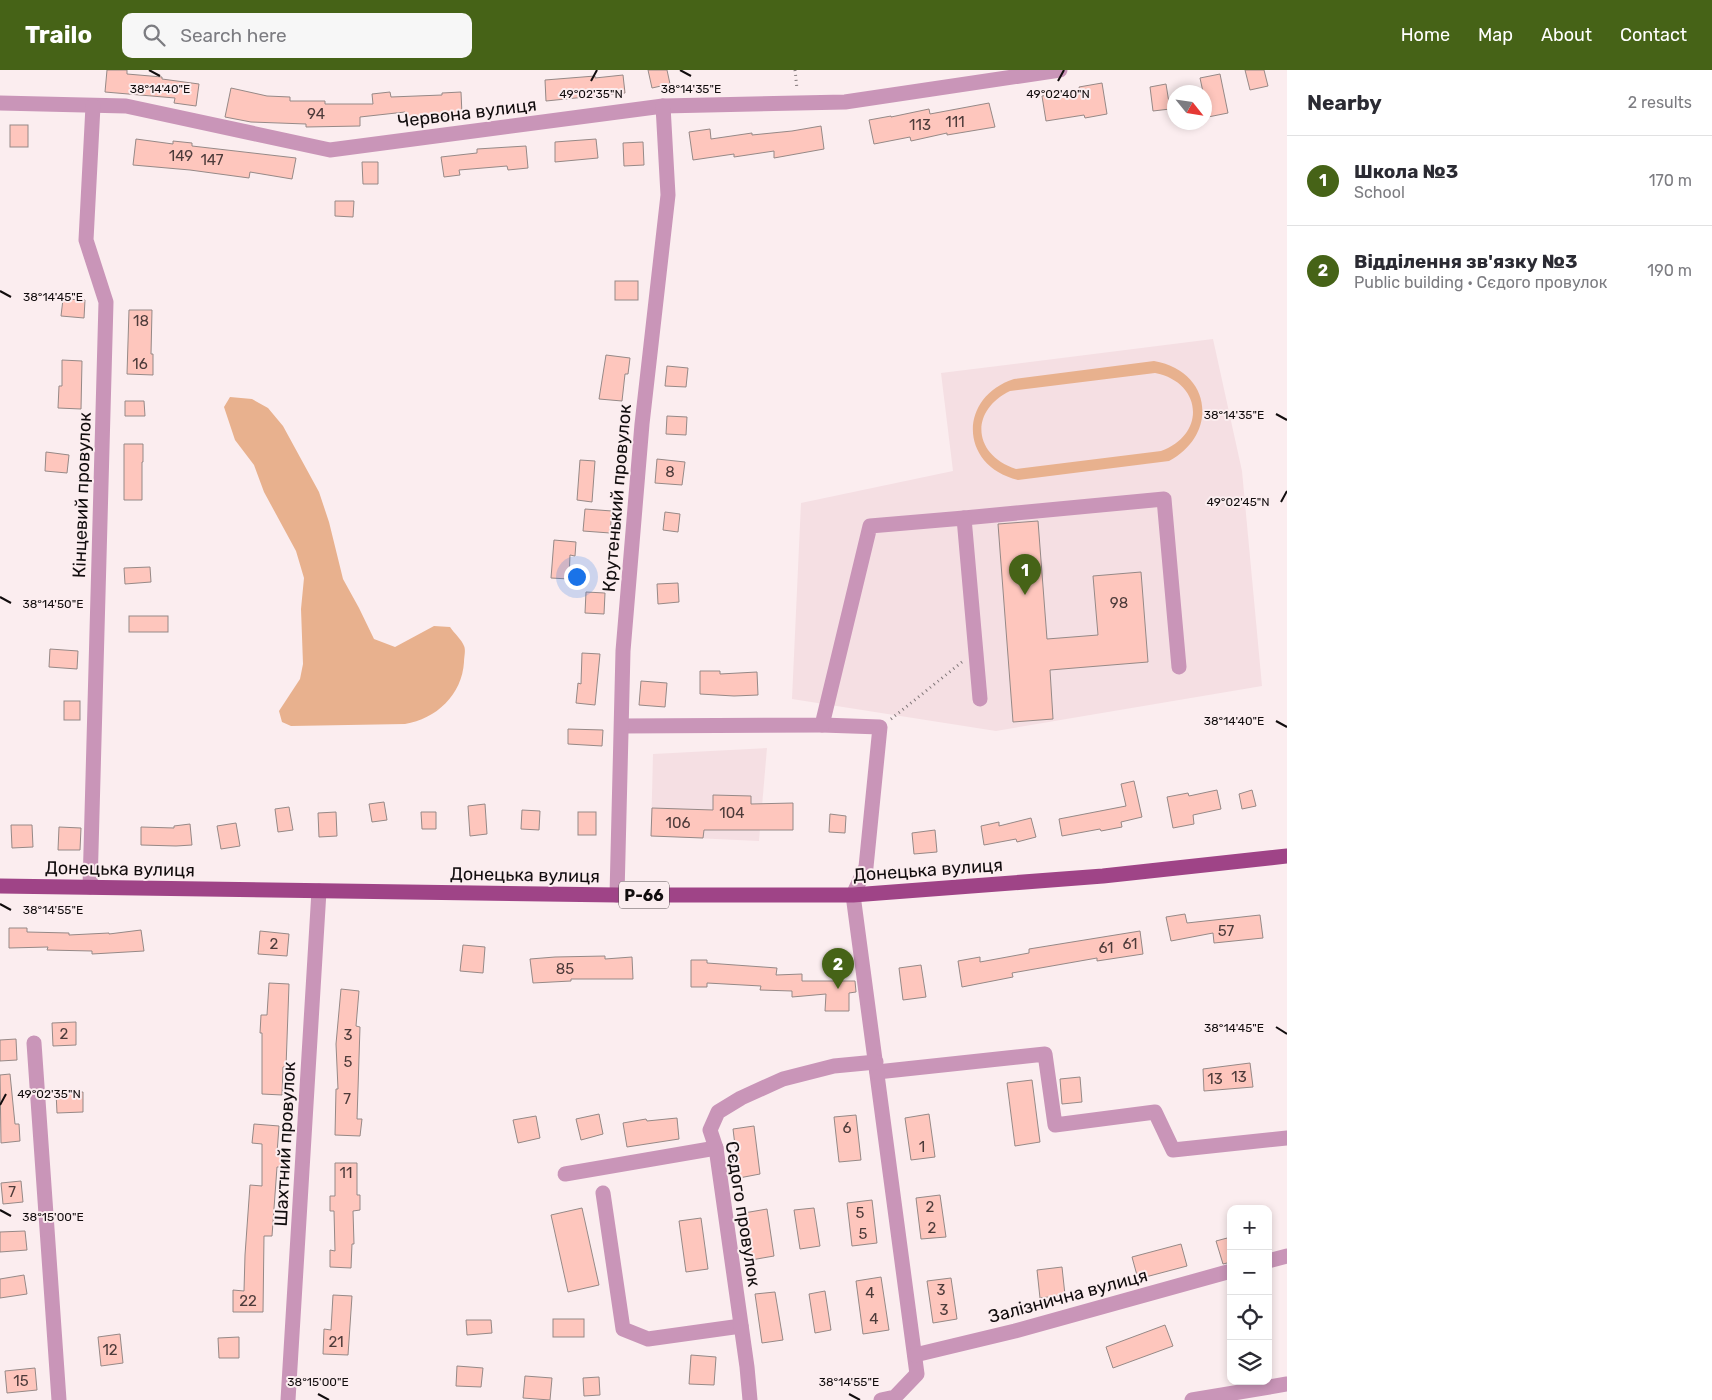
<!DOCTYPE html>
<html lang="en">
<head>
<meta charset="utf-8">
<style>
  :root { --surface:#fff; --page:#f7f7f7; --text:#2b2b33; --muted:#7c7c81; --line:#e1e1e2; --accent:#466317 }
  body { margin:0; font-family:Rubik,sans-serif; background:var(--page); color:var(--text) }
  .controls { position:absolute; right:15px; bottom:15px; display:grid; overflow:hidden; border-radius:10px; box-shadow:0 2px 8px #0003 }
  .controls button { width:45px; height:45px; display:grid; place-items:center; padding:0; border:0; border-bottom:1px solid var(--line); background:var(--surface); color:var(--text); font:25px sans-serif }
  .compass { position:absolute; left:1167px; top:15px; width:45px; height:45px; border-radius:50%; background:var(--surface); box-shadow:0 2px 8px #0003; rotate:120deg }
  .you { position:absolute; left:576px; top:506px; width:18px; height:18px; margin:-12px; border:4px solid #fff; border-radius:50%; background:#1a73e8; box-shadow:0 0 0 8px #1a73e833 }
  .badge { display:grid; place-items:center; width:32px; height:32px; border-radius:50%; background:var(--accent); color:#fff; font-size:16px; font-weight:700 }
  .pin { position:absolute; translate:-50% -41px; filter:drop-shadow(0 1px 2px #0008) }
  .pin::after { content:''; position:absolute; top:26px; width:18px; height:15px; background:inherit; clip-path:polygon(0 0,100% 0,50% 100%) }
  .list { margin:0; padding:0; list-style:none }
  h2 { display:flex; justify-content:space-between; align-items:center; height:65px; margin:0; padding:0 20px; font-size:21px }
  h2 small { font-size:16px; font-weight:400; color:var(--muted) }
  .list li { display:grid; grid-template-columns:32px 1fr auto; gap:15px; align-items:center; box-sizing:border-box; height:90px; padding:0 20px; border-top:1px solid var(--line) }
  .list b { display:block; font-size:19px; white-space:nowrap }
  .list p { margin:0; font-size:16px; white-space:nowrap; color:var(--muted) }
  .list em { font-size:16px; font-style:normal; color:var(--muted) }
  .icon { flex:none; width:28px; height:28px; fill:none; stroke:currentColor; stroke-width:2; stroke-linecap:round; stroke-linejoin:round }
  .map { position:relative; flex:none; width:1287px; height:1330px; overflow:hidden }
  header { display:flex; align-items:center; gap:30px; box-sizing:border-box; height:70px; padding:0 25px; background:var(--accent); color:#fff }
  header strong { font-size:24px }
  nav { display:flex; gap:28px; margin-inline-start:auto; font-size:18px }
  .search { width:350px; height:45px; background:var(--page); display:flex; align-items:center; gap:12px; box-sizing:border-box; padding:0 18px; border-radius:10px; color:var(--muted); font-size:19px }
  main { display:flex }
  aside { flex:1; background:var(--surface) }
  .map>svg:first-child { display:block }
  .built { fill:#f5dfe3 }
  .green { fill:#e8b18e; fill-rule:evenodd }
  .building { fill:#fec6bd; stroke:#968987 }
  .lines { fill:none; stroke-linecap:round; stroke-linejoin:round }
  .path { stroke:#82787a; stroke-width:3; stroke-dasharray:1 4; stroke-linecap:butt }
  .minor { stroke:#c995b8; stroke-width:15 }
  .major { stroke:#9f4487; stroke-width:15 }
  .ticks { fill:none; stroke:#120d0e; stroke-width:2 }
  .labels { text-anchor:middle; stroke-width:4; stroke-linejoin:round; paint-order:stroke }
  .number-label { font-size:15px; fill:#4d3b3a }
  .shield { fill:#fbedef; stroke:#585052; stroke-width:1 }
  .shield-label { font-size:16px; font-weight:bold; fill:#120d0e }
  .street-label { font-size:18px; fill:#120d0e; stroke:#fbedef }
  .ticks-label { font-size:12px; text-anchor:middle; fill:#120d0e; stroke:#fbedef; stroke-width:4; stroke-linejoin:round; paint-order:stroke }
</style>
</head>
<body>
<header>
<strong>Trailo</strong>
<div class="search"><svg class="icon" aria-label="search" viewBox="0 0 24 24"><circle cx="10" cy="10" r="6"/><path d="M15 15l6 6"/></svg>Search here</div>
<nav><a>Home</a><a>Map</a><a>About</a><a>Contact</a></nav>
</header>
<main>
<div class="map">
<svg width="1287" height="1330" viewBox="0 0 1287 1330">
  <rect width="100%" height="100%" fill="#fbedef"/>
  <g class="built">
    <polygon points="1213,269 1242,401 1262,616 996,661 792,629 801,433 953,401 941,303"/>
    <polygon points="767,678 759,771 651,766 653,684"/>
  </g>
  <g class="green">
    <path d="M1154,291C1212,301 1219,364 1169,391L1018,410C959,396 958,327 1014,309ZM1155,303C1202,312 1207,364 1161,381L1016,399C973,385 969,341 1010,321Z"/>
    <path d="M230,327L252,329L268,338L283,356L319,422L329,452L343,509L359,538L374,569L395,577L434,556L450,557C454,563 462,570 464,576C466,580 464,587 464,592C462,625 436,649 405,654L291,656L282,652L279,641L300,609L303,594L301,539L304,508L296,481L264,422L254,395L235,370L224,337Z"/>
  </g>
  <g class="building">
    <polygon points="107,0 127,0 127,4 162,7 162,9 199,14 196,36 174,33 175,28 105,22"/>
    <polygon points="648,0 667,0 670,14 652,18"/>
    <polygon points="1245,0 1264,0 1268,16 1250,20"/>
    <polygon points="1220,4 1228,43 1208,47 1204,22 1203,22 1200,8"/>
    <polygon points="623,5 625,23 546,31 545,10 595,6 595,8"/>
    <polygon points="1102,13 1107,44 1085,48 1084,45 1046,51 1042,26 1080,21 1079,17"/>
    <polygon points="1166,14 1170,39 1153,41 1150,17"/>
    <polygon points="231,18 267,26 290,27 290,31 325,31 325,34 373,34 372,24 390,22 391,27 442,25 442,23 461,22 462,45 405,50 405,42 360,47 360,56 306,57 306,54 251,52 225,47"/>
    <polygon points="989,33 995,57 947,65 947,63 911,71 910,67 874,74 869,50 891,46 891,47 929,39 930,44"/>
    <rect x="10" y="55" width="18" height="22"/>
    <polygon points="821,56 824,79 774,88 774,81 734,87 734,84 693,90 689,62 710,59 711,69 752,63 752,65 792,61"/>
    <polygon points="136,69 173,74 173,71 192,73 192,76 296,88 292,109 250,102 249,108 190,100 133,95"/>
    <polygon points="596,69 598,88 555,92 555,72"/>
    <polygon points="643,72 644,95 624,96 623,73"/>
    <polygon points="526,76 528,98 508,100 507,96 459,100 460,105 444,107 441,87 477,83 477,79"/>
    <polygon points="362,92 378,92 378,114 363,114"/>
    <polygon points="335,131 354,131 353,147 335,146"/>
    <rect x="615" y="211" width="23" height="19"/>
    <polygon points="63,229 85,230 84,248 61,246"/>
    <polygon points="129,240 152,240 151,284 153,284 153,305 127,304"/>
    <polygon points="606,285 630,288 628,304 625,304 622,331 599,329"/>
    <polygon points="62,290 82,291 81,339 58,338 59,316 62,316"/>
    <polygon points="667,296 688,298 686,317 665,316"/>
    <polygon points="125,331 144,331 145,346 125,346"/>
    <polygon points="667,346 687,347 686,365 666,364"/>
    <polygon points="124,374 143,374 143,392 142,392 142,430 124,430"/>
    <polygon points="46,382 69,385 67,403 45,401"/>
    <polygon points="657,389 685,392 682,415 655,413"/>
    <polygon points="580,390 595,391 592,432 577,430"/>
    <polygon points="585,439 612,441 610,463 583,461"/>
    <polygon points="665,442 680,444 678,462 663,460"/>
    <polygon points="1038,451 1047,569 1098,565 1093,506 1141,502 1148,592 1050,600 1053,649 1013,652 998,454"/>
    <polygon points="554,470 576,472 575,486 570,485 569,509 551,508"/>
    <polygon points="150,497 151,512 125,514 124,498"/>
    <polygon points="678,513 679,532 658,534 657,514"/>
    <polygon points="586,522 605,523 604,544 585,543"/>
    <rect x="129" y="546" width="39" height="16"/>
    <polygon points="50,579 78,581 77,599 49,597"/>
    <polygon points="582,583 600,584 595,635 576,633 578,613 581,614"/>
    <polygon points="700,601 720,601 720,604 757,602 758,625 734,626 700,624"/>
    <polygon points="641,611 667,613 665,637 639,635"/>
    <rect x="64" y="631" width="16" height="19"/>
    <polygon points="568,659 603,660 602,676 568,674"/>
    <polygon points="1134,711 1142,747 1121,752 1122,757 1101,761 1100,759 1062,766 1059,749 1126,736 1121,714"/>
    <polygon points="1217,720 1221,739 1193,745 1194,754 1173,758 1167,727 1188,723 1189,726"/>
    <polygon points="1252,720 1256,736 1242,739 1239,724"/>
    <polygon points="713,725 751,726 751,734 793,733 793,760 704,760 703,768 651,766 652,738 713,740"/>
    <polygon points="384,732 387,750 372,752 369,734"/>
    <polygon points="485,734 487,764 470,766 468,736"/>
    <polygon points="289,737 293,760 278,762 275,739"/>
    <polygon points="522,740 540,741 539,760 521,759"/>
    <polygon points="336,742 337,766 319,767 318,743"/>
    <polygon points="421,742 436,742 436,759 422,759"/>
    <rect x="578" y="742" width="18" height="23"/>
    <polygon points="830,744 846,746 845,763 829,762"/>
    <polygon points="1031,748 1036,767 1017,772 1016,769 984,775 981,756 999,752 999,756"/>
    <polygon points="236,753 240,776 221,779 217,756"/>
    <polygon points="190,754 192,775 176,776 141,775 141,757 174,758 174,756"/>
    <polygon points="11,755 32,755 33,777 12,778"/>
    <polygon points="59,757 81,758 80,780 58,780"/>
    <polygon points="935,760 937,782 914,784 912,763"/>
    <polygon points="1185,844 1187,853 1260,845 1263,868 1214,873 1213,863 1171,871 1166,847"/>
    <polygon points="9,858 27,858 27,862 69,863 69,865 109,863 109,864 141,860 144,881 92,884 92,881 47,880 48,877 9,878"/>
    <polygon points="260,861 289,864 287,886 258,884"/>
    <polygon points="1140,861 1143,884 1097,891 1097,888 1012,903 1013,907 962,917 958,891 980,887 980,892 1029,883 1029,879"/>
    <polygon points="463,875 485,877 483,903 460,901"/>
    <polygon points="605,886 605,889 632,887 633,909 571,909 571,911 533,913 530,889 555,887"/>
    <polygon points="691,890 707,890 707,893 777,898 776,905 802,904 802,911 855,911 856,922 849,923 849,941 825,941 826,924 792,927 792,921 760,920 761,916 707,913 707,917 691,917"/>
    <polygon points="921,895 926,927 903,930 899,898"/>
    <polygon points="269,913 289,914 286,997 283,997 282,1025 262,1024 262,963 260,963 261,945 267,945"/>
    <polygon points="341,919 359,921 356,956 360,957 357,1049 362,1049 360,1066 335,1065 336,1019 338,1019 336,974"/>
    <polygon points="76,952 76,975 53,976 52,953"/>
    <polygon points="16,969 17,990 0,991 0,970"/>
    <polygon points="1250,993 1253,1017 1204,1021 1203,999"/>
    <polygon points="10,1004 15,1054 19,1054 20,1071 1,1073 0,1005"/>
    <polygon points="1080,1007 1082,1032 1062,1034 1060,1009"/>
    <polygon points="1032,1010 1040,1072 1015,1076 1007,1013"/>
    <polygon points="56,1022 83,1022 83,1042 57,1043"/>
    <polygon points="599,1044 603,1064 581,1070 576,1049"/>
    <polygon points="929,1044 935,1087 911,1090 905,1048"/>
    <polygon points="856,1045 861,1090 839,1092 834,1047"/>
    <polygon points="536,1046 540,1068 518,1073 513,1050"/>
    <polygon points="677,1048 679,1069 627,1077 623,1053 646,1049 647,1051"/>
    <polygon points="254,1054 279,1056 277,1083 282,1083 282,1097 277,1097 272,1166 264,1166 263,1242 233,1242 233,1220 244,1221 245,1185 250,1115 262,1116 262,1074 252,1073"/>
    <polygon points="754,1056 760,1104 739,1108 733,1059"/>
    <polygon points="335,1093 357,1093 357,1125 360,1125 360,1140 353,1141 354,1174 352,1174 351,1198 330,1197 330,1180 335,1181 334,1141 330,1141 330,1126 335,1126"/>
    <polygon points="21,1111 23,1132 3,1134 1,1113"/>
    <polygon points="940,1125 946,1167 921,1169 916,1128"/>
    <polygon points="872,1130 877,1173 852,1176 847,1133"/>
    <polygon points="582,1138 599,1215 568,1222 551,1145"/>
    <polygon points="814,1138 820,1176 800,1179 794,1140"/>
    <polygon points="767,1139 774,1186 751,1190 744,1143"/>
    <polygon points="701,1148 708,1199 686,1202 679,1151"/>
    <polygon points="25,1161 27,1180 0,1182 0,1162"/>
    <polygon points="1231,1167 1231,1192 1223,1194 1216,1171"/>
    <polygon points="1181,1174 1187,1196 1138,1209 1132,1187"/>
    <polygon points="1062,1197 1065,1225 1040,1228 1037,1200"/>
    <polygon points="24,1205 27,1224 0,1228 0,1209"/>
    <polygon points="881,1207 889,1260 863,1264 856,1211"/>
    <polygon points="951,1208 957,1249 933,1253 927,1211"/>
    <polygon points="825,1221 831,1260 815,1263 809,1224"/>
    <polygon points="775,1222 783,1270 762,1273 755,1224"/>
    <polygon points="333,1225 352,1226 348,1285 323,1284 324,1259 331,1260"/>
    <rect x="553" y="1249" width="31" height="18"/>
    <polygon points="466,1250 491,1250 492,1263 467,1265"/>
    <polygon points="1165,1255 1173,1276 1113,1298 1106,1277"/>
    <polygon points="120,1264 123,1293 101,1296 98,1267"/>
    <polygon points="239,1267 239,1288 219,1288 218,1268"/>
    <polygon points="691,1285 716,1287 714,1315 689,1314"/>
    <polygon points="457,1296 483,1298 481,1317 456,1316"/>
    <polygon points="35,1298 37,1320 7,1323 5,1301"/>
    <polygon points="525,1306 552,1308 550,1330 523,1328"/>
    <polygon points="599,1307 600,1325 584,1326 583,1308"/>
  </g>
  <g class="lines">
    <g class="path">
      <polyline points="795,0 797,19"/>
      <polyline points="891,649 962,592"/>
    </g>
    <g class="minor">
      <polyline points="0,33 126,36 330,80 663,36 845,32 1060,0"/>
      <polyline points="964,448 1164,429 1179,597"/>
      <polyline points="822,655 880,657 866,797 853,825 917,1304 895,1327 881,1330"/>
      <polyline points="622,656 822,655 870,456 964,448 980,629"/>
      <polyline points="90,817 106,232 86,170 93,36"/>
      <polyline points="617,825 623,581 642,354 668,125 663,36"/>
      <polyline points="34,973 59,1330"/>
      <polyline points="877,1002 1045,984 1055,1055 1155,1042 1173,1080 1287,1068"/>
      <polyline points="565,1104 716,1078"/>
      <polyline points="603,1123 623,1259 648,1269 741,1256"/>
      <polyline points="1268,1191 1287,1186"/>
      <polyline points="915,1285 1015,1261 1231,1201"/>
      <polyline points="288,1330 319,821"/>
      <polyline points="750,1330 747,1297 716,1078 710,1060 718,1042 741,1028 783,1009 834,996 876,992"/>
      <polyline points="1192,1330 1287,1314"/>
    </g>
    <polyline class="major" points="0,816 617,825 853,825 1103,806 1287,786"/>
  </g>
  <path class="ticks" d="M149,0L160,6M680,0L691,6M591,11L597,0M1058,11L1064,0M0,221L11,227M1276,344L1287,350M1281,432L1287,421M0,527L11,533M1276,651L1287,657M0,834L11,840M1276,957L1287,964M0,1035L6,1024M0,1140L11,1146M318,1324L329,1330M849,1324L860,1330"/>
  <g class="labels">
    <g class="number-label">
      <text x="316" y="49">94</text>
      <text x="955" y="57">111</text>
      <text x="920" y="60">113</text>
      <text x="181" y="91">149</text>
      <text x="212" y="95">147</text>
      <text x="141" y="256">18</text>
      <text x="140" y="299">16</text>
      <text x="670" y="407">8</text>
      <text x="1119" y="538">98</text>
      <text x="732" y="748">104</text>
      <text x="678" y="758">106</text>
      <text x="1226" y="866">57</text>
      <text x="274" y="879">2</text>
      <text x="1130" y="879">61</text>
      <text x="1106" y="883">61</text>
      <text x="565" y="904">85</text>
      <text x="64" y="969">2</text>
      <text x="348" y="970">3</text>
      <text x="348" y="997">5</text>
      <text x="1239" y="1012">13</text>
      <text x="1215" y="1014">13</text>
      <text x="347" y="1034">7</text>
      <text x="847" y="1063">6</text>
      <text x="922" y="1082">1</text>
      <text x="346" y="1108">11</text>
      <text x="12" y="1127">7</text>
      <text x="930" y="1142">2</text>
      <text x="860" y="1148">5</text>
      <text x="932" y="1163">2</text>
      <text x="863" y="1169">5</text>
      <text x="941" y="1225">3</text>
      <text x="870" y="1228">4</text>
      <text x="248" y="1236">22</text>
      <text x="944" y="1245">3</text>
      <text x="874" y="1254">4</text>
      <text x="336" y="1277">21</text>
      <text x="110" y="1285">12</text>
      <text x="21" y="1316">15</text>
    </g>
    <rect class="shield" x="619" y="811.5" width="50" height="27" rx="4"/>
    <g class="shield-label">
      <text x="644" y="831">Р-66</text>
    </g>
    <g class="street-label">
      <text transform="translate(467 43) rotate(-7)" y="6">Червона вулиця</text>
      <text transform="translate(82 425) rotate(-88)" y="6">Кінцевий провулок</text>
      <text transform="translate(617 428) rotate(-85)" y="6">Крутенький провулок</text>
      <text transform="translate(120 799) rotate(1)" y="6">Донецька вулиця</text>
      <text transform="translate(928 800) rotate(-4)" y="6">Донецька вулиця</text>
      <text transform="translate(525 805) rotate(1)" y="6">Донецька вулиця</text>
      <text transform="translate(285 1074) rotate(-87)" y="6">Шахтний провулок</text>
      <text transform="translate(743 1144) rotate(81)" y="6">Сєдого провулок</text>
      <text transform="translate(1068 1226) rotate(-15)" y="6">Залізнична вулиця</text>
    </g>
  </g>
  <g class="ticks-label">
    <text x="160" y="23">38°14'40"E</text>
    <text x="691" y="23">38°14'35"E</text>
    <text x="591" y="28">49°02'35"N</text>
    <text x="1058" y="28">49°02'40"N</text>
    <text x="53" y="231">38°14'45"E</text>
    <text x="1234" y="349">38°14'35"E</text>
    <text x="1238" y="436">49°02'45"N</text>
    <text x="53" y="538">38°14'50"E</text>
    <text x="1234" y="655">38°14'40"E</text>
    <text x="53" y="844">38°14'55"E</text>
    <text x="1234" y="962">38°14'45"E</text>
    <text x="49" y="1028">49°02'35"N</text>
    <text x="53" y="1151">38°15'00"E</text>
    <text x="318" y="1316">38°15'00"E</text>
    <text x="849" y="1316">38°14'55"E</text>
  </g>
</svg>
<div class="controls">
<button>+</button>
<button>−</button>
<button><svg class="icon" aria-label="locate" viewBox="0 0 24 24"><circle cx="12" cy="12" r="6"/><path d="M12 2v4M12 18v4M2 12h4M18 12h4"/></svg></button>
<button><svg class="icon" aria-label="layers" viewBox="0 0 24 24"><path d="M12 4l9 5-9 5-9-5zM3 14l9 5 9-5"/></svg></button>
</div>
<svg class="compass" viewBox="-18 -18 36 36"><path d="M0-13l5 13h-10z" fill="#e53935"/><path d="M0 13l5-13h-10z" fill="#7c7c81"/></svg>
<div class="you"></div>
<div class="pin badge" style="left:1025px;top:525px">1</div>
<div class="pin badge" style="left:838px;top:919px">2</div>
</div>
<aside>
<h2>Nearby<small>2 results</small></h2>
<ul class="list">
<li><span class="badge">1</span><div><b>Школа №3</b><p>School</p></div><em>170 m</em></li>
<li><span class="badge">2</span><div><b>Відділення зв'язку №3</b><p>Public building · Сєдого провулок</p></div><em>190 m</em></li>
</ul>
</aside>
</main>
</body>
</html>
